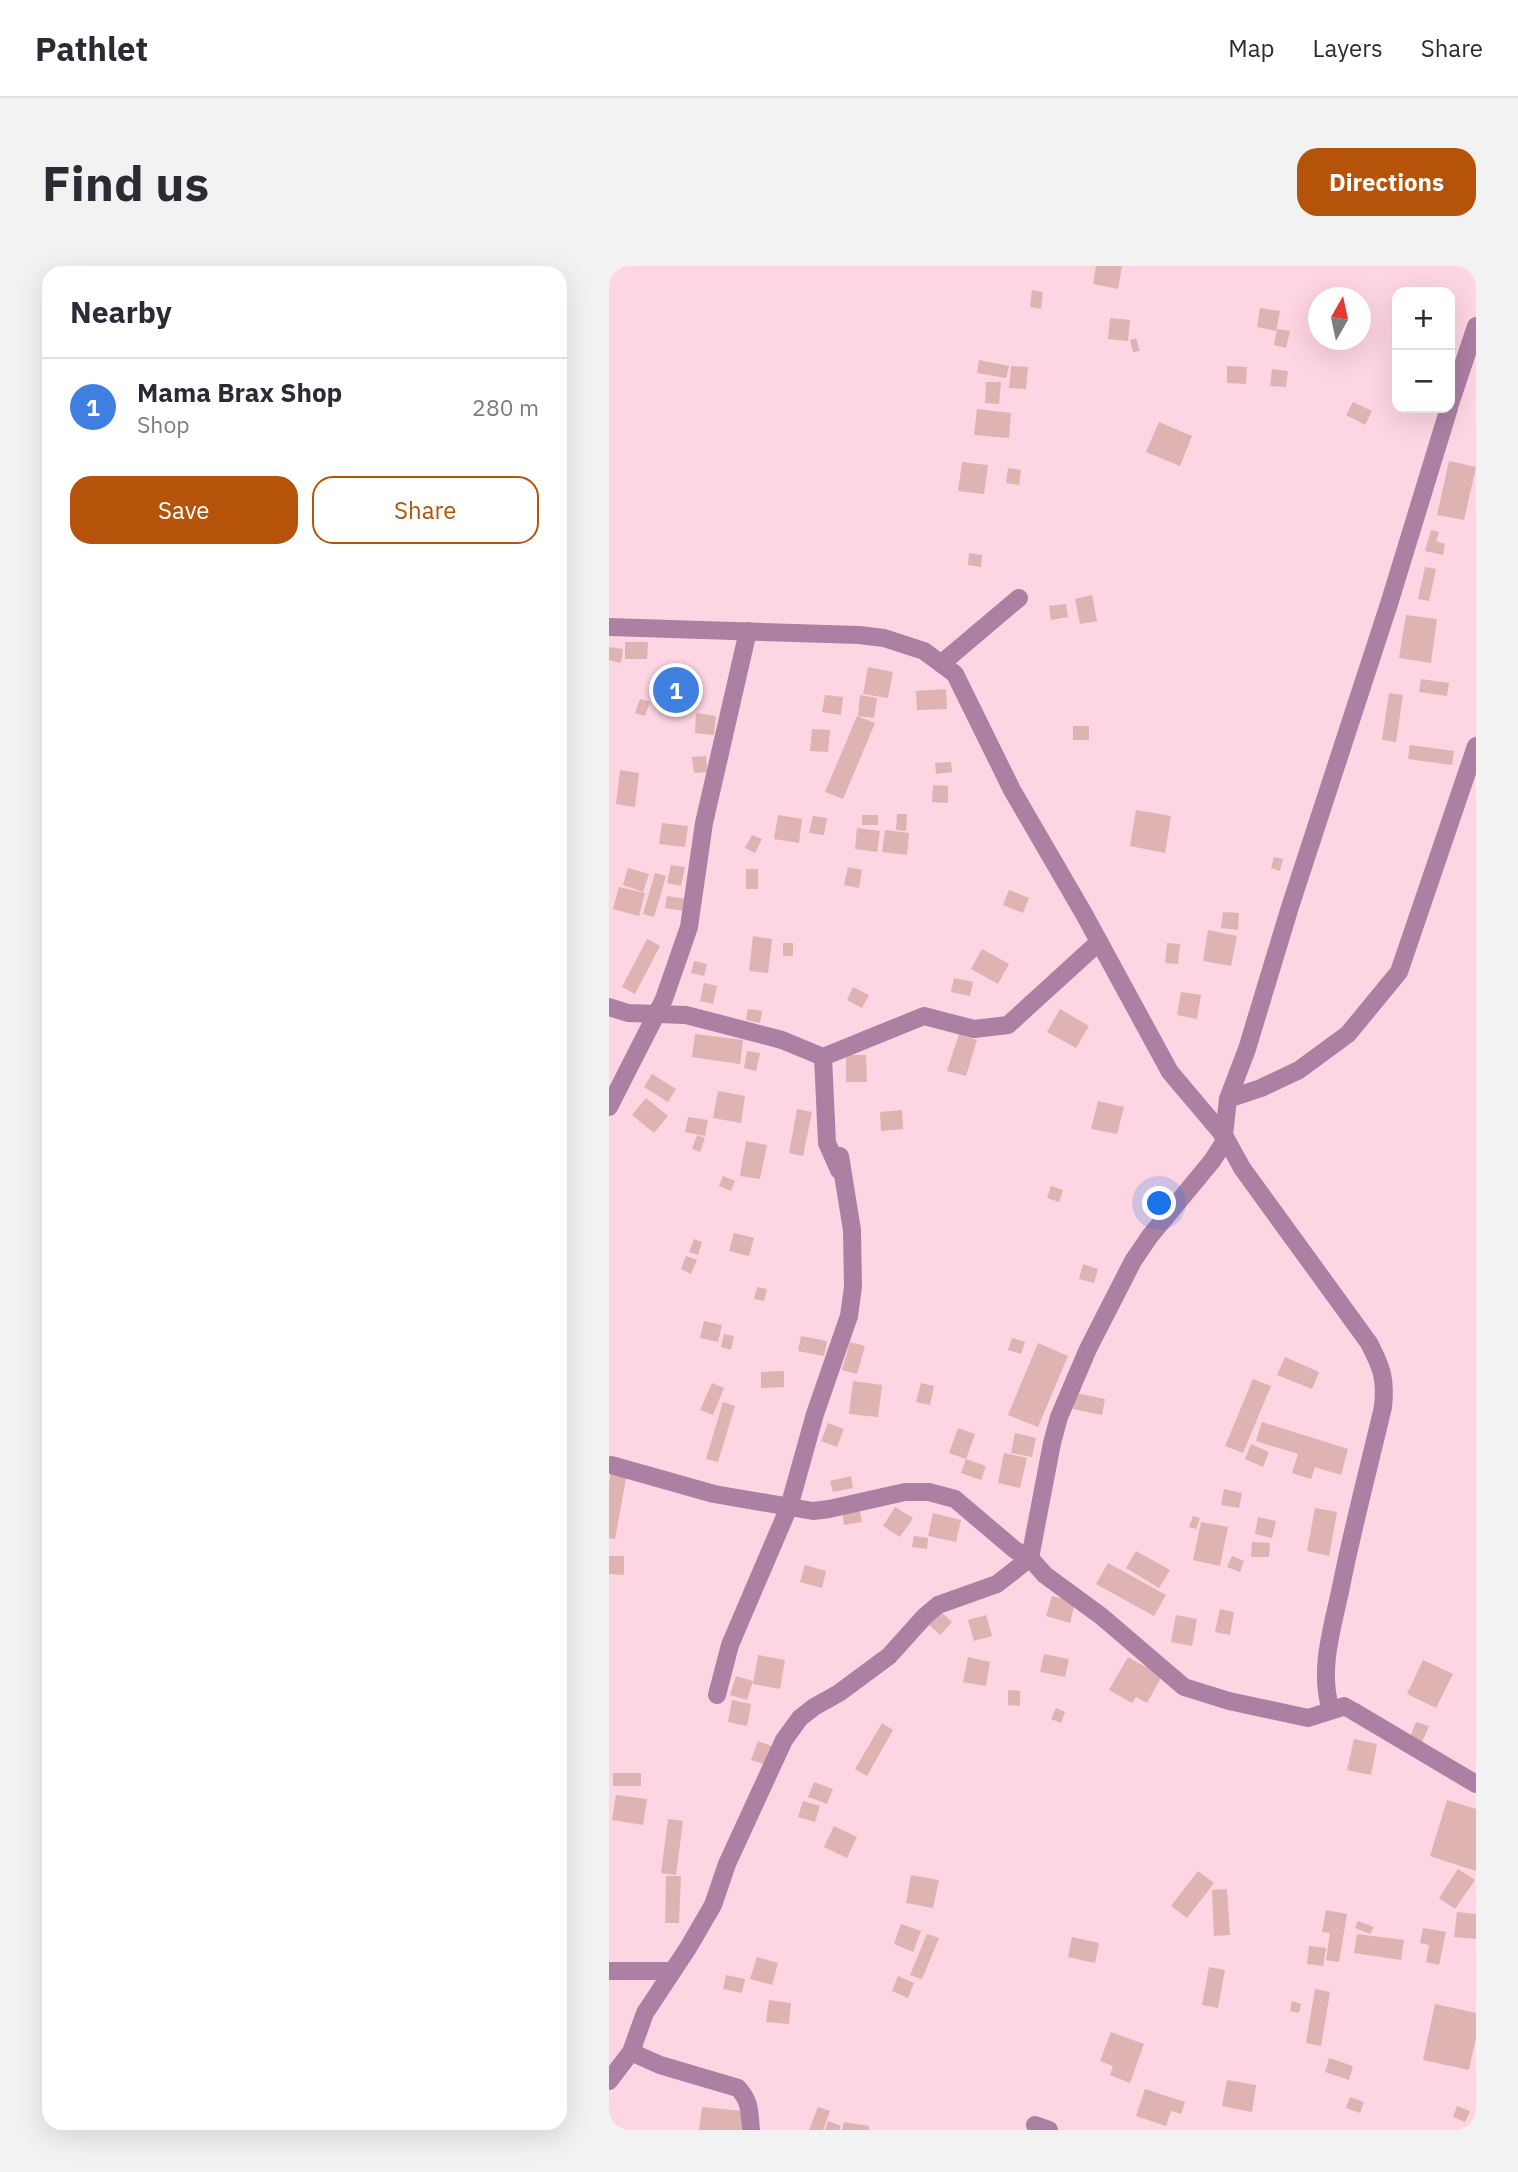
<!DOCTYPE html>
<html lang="en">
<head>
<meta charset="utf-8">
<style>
  :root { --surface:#fff; --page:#f2f2f3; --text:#2b2b33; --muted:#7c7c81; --line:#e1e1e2; --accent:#b45309 }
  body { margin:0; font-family:"IBM Plex Sans",sans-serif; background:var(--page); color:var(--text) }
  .controls { position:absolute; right:21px; top:21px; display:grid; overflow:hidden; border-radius:14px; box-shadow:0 7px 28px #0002 }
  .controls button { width:63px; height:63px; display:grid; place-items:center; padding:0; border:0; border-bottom:2px solid var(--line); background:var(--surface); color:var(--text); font:35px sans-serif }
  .compass { position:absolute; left:699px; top:21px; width:63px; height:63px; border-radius:50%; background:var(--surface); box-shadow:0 7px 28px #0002; rotate:9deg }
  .you { position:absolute; left:551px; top:938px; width:24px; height:24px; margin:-18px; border:5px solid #fff; border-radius:50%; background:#1a73e8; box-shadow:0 0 0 10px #1a73e833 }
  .badge { display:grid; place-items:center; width:46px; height:46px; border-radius:50%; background:var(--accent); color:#fff; font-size:23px; font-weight:700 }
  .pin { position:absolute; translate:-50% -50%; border:4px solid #fff; box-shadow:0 2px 7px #0006 }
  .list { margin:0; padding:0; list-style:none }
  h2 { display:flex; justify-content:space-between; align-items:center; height:91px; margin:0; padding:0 28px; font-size:30px }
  h2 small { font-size:23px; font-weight:400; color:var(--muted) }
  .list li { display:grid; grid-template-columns:46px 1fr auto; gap:21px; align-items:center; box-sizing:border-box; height:98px; padding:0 28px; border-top:2px solid var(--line) }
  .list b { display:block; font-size:26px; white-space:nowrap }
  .list p { margin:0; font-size:23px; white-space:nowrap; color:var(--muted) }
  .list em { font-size:23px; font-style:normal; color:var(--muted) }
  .actions { display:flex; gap:14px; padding:21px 28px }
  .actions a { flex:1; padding:16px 0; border:2px solid var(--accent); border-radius:21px; text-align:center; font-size:24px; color:var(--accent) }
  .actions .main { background:var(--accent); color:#fff }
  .map { position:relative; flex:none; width:867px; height:1864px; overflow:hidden; border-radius:21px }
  header { display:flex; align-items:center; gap:42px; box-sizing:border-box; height:98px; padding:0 35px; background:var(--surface); border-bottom:2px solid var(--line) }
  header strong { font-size:33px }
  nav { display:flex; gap:38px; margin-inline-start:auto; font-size:24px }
  .intro { display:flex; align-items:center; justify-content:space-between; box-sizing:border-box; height:168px; padding:0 42px }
  h1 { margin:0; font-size:49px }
  .button { padding:18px 32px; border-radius:21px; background:var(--accent); color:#fff; font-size:24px; font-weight:700 }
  main { display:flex; gap:42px; padding:0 42px }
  aside { flex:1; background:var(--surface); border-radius:21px; box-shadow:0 7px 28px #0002 }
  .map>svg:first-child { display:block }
  .building { fill:#deb3b2 }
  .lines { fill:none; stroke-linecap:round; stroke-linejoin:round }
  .street { stroke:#ac7fa3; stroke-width:18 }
</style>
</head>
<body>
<header>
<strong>Pathlet</strong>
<nav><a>Map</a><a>Layers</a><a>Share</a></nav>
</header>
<div class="intro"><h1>Find us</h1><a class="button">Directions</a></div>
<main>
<aside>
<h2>Nearby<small></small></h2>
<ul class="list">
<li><span class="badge" style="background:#3f7fe0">1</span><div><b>Mama Brax Shop</b><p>Shop</p></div><em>280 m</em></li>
</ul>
<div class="actions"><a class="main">Save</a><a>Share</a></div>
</aside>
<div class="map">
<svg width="867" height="1864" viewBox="0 0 867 1864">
  <rect width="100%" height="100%" fill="#fed5e2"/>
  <g class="building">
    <polygon points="487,0 513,0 509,23 484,18"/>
    <polygon points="423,24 434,26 432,43 421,41"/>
    <polygon points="651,42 671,45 667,65 648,61"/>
    <polygon points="501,52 521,54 519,75 499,73"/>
    <polygon points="668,63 681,65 677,82 665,79"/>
    <polygon points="527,72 531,85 524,86 521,74"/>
    <polygon points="370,94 400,100 397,112 368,107"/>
    <polygon points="402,100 419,101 417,123 400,122"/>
    <polygon points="618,100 638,101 637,118 618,117"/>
    <polygon points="663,103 679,105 677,121 661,120"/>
    <polygon points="377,116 392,116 390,138 376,137"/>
    <polygon points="744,136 763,145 756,159 737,149"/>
    <polygon points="368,143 402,147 400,172 365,169"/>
    <polygon points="550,156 583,170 571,200 537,186"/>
    <polygon points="840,195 867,201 855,254 828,249"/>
    <polygon points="353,196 379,199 375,228 349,225"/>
    <polygon points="399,202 412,204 410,219 397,217"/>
    <polygon points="822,264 830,266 827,275 836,278 834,289 816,285"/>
    <polygon points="360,287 373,289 372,301 359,299"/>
    <polygon points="816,301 827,303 820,335 809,333"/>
    <polygon points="483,329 488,355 471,358 466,333"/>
    <polygon points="457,338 459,351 442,354 440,340"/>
    <polygon points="797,349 828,353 822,397 790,392"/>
    <polygon points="16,376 39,376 38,393 16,393"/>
    <polygon points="0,381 14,383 12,397 0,394"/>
    <polygon points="259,401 284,406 279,432 254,428"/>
    <polygon points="812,413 840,417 838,430 810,426"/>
    <polygon points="337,423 338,443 308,444 307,425"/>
    <polygon points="780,427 794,429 787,476 773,474"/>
    <polygon points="216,429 234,431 232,449 213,446"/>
    <polygon points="251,429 268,432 265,452 249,450"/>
    <polygon points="31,433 41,436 36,450 26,447"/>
    <polygon points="87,447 107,450 105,469 86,467"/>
    <polygon points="248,450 266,457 234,533 216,526"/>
    <rect x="464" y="460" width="16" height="14"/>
    <polygon points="203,463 221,464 219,486 201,485"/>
    <polygon points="801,479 845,485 843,499 799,493"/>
    <polygon points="97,490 98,506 85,507 83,491"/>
    <polygon points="342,496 343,506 327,508 326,497"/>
    <polygon points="11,504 30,507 26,541 7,538"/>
    <polygon points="324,519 339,520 339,537 323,536"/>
    <polygon points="527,544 562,550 556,587 521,580"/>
    <polygon points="288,548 298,548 297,565 287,564"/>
    <polygon points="169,549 193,553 190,577 165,573"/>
    <rect x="253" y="549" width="16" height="10"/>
    <polygon points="204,550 218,552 215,569 200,567"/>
    <polygon points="53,557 79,560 76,581 50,578"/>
    <polygon points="248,562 271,565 268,586 246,583"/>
    <polygon points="276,564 300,567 298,589 273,586"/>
    <polygon points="143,569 153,573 146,587 136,582"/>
    <polygon points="665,591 674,593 671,605 662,602"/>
    <polygon points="62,599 76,601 72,620 58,617"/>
    <polygon points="239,601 253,604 250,622 235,619"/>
    <polygon points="19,602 40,608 34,626 14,619"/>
    <rect x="137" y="603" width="12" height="20"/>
    <polygon points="46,607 57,610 45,651 34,648"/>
    <polygon points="10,621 36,627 30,650 4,643"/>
    <polygon points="400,624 420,632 414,647 394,639"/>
    <polygon points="58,630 78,633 76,645 56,642"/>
    <polygon points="614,646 630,647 629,664 612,662"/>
    <polygon points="599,664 628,670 622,700 594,695"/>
    <polygon points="144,670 163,673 159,707 140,705"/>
    <polygon points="38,673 51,680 26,728 13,721"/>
    <rect x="174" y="677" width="10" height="13"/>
    <polygon points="558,677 571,678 569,698 556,697"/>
    <polygon points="373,683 400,698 389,718 362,703"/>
    <polygon points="85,695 98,698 95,710 82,707"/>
    <polygon points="345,712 364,716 361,730 342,726"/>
    <polygon points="95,717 108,720 104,738 91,735"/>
    <polygon points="244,721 260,729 253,742 238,734"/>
    <polygon points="572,726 592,729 588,753 568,749"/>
    <polygon points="139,743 153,745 151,757 137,754"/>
    <polygon points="451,743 480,760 467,782 438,766"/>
    <polygon points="86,768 134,774 131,798 83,791"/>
    <polygon points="350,768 368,774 357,810 338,805"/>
    <polygon points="138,785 151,787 147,805 135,802"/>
    <polygon points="237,789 257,789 258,816 237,816"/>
    <polygon points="43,808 67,823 59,836 35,821"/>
    <polygon points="109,825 136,830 132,857 104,852"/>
    <polygon points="37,832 59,850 45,867 23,849"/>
    <polygon points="489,835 515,841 508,868 482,863"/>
    <polygon points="188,843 203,846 194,890 180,887"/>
    <polygon points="293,844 294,863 272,865 271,846"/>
    <polygon points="79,851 99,854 96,870 76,866"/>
    <polygon points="88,869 96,872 91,886 83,883"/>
    <polygon points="137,875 158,879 151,913 131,910"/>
    <polygon points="114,910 126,915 122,925 110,920"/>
    <polygon points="442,920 454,924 450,936 438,932"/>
    <polygon points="125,967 145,972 140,990 120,985"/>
    <polygon points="85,973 93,976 89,989 80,986"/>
    <polygon points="77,990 88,994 82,1008 72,1003"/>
    <polygon points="474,998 489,1003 485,1017 470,1013"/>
    <polygon points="148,1021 158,1023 155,1035 145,1033"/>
    <polygon points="95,1055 113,1059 109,1076 91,1072"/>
    <polygon points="115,1068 125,1070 122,1084 112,1081"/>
    <polygon points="192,1070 218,1075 215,1090 189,1085"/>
    <polygon points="403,1072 416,1076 412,1088 399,1084"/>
    <polygon points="241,1076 256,1080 248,1108 233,1104"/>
    <polygon points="429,1077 459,1090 429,1161 399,1149"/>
    <polygon points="676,1091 710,1106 703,1123 668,1109"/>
    <polygon points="175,1105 175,1121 152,1122 152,1106"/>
    <polygon points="644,1113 662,1120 634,1187 616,1180"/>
    <polygon points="244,1115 273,1119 269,1151 240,1148"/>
    <polygon points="103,1117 115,1122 104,1149 91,1144"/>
    <polygon points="312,1117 325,1120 321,1139 307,1136"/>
    <polygon points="467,1127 496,1133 493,1149 464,1143"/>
    <polygon points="114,1136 126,1140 109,1196 97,1193"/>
    <polygon points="653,1156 739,1183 732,1209 706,1201 702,1213 683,1207 689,1188 647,1175"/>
    <polygon points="219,1157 235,1163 228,1181 212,1175"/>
    <polygon points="349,1162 366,1168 357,1193 377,1200 372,1214 352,1207 357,1193 340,1187"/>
    <polygon points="406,1167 427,1172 423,1191 402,1187"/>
    <polygon points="642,1178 660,1186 654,1201 636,1193"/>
    <polygon points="395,1187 418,1192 411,1222 389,1217"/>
    <polygon points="2,1205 18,1207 6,1273 0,1272 0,1218"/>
    <polygon points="242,1210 244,1222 224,1226 221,1215"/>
    <polygon points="615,1223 633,1227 630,1242 612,1239"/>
    <polygon points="286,1241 304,1252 291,1271 274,1260"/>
    <polygon points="250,1242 253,1256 235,1259 233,1245"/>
    <polygon points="706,1242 728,1246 720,1290 698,1285"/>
    <polygon points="324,1247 352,1254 347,1276 319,1270"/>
    <polygon points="584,1250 591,1252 587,1263 580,1261"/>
    <polygon points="649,1251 667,1255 663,1272 646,1268"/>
    <polygon points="592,1256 619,1261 611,1300 584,1294"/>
    <polygon points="305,1270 319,1272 318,1283 303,1281"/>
    <polygon points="643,1276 661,1277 660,1291 642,1291"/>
    <polygon points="527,1285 561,1304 550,1322 517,1302"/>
    <polygon points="0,1290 15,1290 15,1309 0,1308"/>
    <polygon points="623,1290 635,1295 631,1306 618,1301"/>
    <polygon points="499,1297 557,1329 545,1350 487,1318"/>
    <polygon points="196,1299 217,1305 213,1322 191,1316"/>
    <polygon points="443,1330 466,1336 461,1357 437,1350"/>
    <polygon points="611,1343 625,1346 621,1369 606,1366"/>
    <polygon points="330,1344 343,1356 331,1369 318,1357"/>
    <polygon points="377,1349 383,1370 365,1375 359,1354"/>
    <polygon points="567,1349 588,1353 583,1380 562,1376"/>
    <polygon points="435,1388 460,1393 456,1411 431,1406"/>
    <polygon points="149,1389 176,1394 171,1423 144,1418"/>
    <polygon points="359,1391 381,1396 377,1420 354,1416"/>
    <polygon points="519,1391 553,1410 538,1437 527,1431 523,1437 500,1424"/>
    <polygon points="814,1394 844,1408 827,1442 798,1428"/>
    <polygon points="127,1410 144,1415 138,1434 121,1429"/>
    <polygon points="399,1424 411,1425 411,1440 399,1439"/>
    <polygon points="123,1434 142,1438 138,1460 119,1456"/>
    <polygon points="447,1442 456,1446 452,1457 442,1453"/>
    <polygon points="807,1456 820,1460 813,1476 801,1471"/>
    <polygon points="273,1457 284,1464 258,1510 246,1503"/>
    <polygon points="745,1473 768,1478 762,1509 738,1504"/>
    <polygon points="149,1475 163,1480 157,1499 142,1494"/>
    <rect x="4" y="1507" width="28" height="13"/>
    <polygon points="205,1516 224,1523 218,1538 199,1531"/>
    <polygon points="7,1529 38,1533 34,1559 3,1554"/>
    <polygon points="838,1534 867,1543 867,1605 821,1590"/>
    <polygon points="194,1535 211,1540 206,1556 189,1551"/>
    <polygon points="59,1553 74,1555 67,1609 52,1607"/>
    <polygon points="225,1560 248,1571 238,1592 215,1581"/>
    <polygon points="849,1603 866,1614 846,1643 830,1632"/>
    <polygon points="589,1605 605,1617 578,1652 562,1640"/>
    <polygon points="302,1609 330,1614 324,1642 297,1637"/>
    <polygon points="57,1610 72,1610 70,1657 56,1657"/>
    <polygon points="618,1623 621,1669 605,1670 603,1624"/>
    <polygon points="717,1644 738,1648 730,1696 717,1694 721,1667 713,1666"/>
    <polygon points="848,1646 867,1648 867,1673 845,1671"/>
    <polygon points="749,1655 765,1661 761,1668 746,1662"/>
    <polygon points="292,1658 312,1665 304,1686 285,1678"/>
    <polygon points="814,1662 837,1666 830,1699 817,1696 820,1679 811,1677"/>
    <polygon points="318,1668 330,1672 313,1713 301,1709"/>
    <polygon points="748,1668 795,1674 792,1694 745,1687"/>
    <polygon points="463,1671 490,1677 486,1697 459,1691"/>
    <polygon points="700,1680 717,1682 714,1700 698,1698"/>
    <polygon points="148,1691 169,1697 163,1719 141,1713"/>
    <polygon points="600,1701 616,1704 609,1742 593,1739"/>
    <polygon points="117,1709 136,1713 133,1727 114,1723"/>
    <polygon points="289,1710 305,1717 299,1732 283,1725"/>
    <polygon points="706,1723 721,1726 712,1780 697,1777"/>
    <polygon points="160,1734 182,1737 180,1758 157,1756"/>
    <polygon points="683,1735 692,1738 690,1747 681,1745"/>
    <polygon points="826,1738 867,1747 867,1771 860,1804 814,1794"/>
    <polygon points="502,1766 535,1778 521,1817 501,1809 504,1800 491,1795"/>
    <polygon points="720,1792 744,1800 740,1814 716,1806"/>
    <polygon points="618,1814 647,1819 643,1846 613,1840"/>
    <polygon points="536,1823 576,1836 572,1848 562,1845 557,1860 527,1850"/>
    <polygon points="741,1831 755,1836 751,1847 737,1842"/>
    <polygon points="848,1840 861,1845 856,1856 844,1851"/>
    <polygon points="93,1841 134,1845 132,1864 90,1864"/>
    <polygon points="209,1841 221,1845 214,1864 200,1864"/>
    <polygon points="219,1855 232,1860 230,1864 216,1864"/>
    <polygon points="235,1856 260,1860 260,1864 233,1864"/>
  </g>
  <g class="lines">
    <g class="street">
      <polyline points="841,138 867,60"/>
      <path d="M0,361L250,369L275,372L315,385L346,408L403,524L475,648L561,806L616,871L633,902L760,1077C773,1102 777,1113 774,1141C760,1201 744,1260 732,1321C724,1360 709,1404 722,1444L735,1440L744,1445L867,1518"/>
      <polyline points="333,397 410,332"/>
      <polyline points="0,741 19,747 77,749 173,774 214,791 315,750 365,763 399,759 490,676"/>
      <polyline points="214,791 218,877 230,904"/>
      <polyline points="619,833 652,822 690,804 739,768 790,706 867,480"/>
      <polyline points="0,841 55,733 80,661 95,557 139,365"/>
      <polyline points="2,1199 105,1228 204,1245 220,1243 296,1226 320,1226 346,1233 406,1284 421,1292 436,1309 492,1350 575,1421 620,1435 699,1452 731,1442"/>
      <polyline points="108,1429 121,1379 180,1241 206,1148 240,1050 244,1021 243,964 231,890"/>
      <polyline points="0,1705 63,1705"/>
      <path d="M22,1786L51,1799L129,1822C142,1836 140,1846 142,1864"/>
      <polyline points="0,1815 22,1786 36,1747 79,1682 104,1639 118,1598 175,1474 191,1452 205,1441 230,1427 280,1390 316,1350 329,1339 388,1318 421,1292 443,1177 450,1151 479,1083 524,995 541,970 603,895 614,878 619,833 638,783 681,641 780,338 840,142"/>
      <polyline points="426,1859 440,1864"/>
    </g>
  </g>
</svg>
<div class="controls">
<button>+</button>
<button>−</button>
</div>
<svg class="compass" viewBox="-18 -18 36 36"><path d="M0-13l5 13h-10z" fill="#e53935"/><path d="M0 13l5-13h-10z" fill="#7c7c81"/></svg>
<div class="you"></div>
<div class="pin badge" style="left:67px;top:424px;background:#3f7fe0">1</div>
</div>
</main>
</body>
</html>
